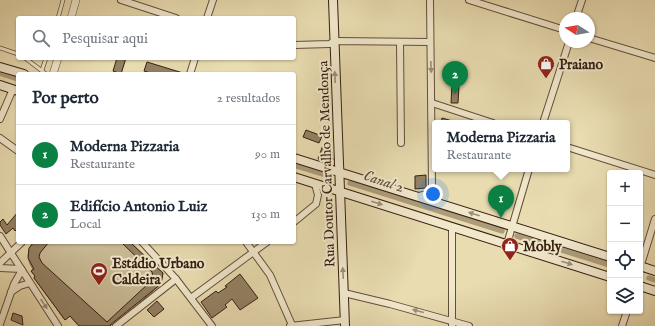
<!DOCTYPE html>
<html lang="pt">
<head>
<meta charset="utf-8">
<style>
  :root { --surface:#fff; --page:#f6f6f7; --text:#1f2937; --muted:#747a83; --line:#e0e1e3; --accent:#0b8043 }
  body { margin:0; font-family:"IM FELL English",serif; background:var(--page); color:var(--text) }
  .controls { position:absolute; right:12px; bottom:12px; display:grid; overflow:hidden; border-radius:4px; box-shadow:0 1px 3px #0004 }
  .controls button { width:36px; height:36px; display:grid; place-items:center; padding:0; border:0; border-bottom:1px solid var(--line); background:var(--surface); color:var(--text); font:20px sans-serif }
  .compass { position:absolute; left:559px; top:12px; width:36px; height:36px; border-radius:50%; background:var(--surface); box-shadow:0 1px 3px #0004; rotate:281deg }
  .you { position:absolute; left:433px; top:194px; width:14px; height:14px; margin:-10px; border:3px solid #fff; border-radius:50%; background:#1a73e8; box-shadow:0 0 0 6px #1a73e833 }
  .badge { display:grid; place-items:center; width:26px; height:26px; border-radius:50%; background:var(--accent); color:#fff; font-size:13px; font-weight:700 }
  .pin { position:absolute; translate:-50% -33px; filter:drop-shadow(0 1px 2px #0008) }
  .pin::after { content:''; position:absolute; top:21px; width:14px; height:12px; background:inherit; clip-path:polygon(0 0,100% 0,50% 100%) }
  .popup { position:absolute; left:432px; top:120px; width:138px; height:52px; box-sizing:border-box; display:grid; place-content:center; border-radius:4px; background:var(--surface); filter:drop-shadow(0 1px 3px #0005); font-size:13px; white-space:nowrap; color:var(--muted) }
  .popup b { font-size:15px; color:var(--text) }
  .popup::after { content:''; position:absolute; left:50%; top:100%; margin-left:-8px; border:8px solid transparent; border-top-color:var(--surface) }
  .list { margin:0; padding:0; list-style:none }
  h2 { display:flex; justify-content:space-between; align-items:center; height:52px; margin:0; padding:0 16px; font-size:17px }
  h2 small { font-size:13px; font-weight:400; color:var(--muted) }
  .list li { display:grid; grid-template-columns:26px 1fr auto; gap:12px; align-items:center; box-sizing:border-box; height:60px; padding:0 16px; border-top:1px solid var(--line) }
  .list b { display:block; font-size:15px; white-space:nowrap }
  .list p { margin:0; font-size:13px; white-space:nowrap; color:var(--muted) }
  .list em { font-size:13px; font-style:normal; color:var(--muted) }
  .icon { flex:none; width:22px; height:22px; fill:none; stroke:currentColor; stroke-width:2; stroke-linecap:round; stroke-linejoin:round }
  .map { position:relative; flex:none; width:655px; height:326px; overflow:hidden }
  .search { position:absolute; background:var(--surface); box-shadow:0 1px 3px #0004; left:16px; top:16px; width:280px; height:44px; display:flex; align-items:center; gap:10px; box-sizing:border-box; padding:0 14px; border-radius:4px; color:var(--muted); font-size:15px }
  .panel { position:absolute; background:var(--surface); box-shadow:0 1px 3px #0004; left:16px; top:72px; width:280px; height:172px; border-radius:4px }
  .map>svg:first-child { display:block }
  .green { fill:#cabc96; stroke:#806e54 }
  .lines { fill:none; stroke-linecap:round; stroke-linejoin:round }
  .canal { stroke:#ac9c7b; stroke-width:5.5 }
  .building { fill:#938164; stroke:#351f11 }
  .service-casing { stroke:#624e39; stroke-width:4.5 }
  .minor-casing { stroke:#624e39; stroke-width:8 }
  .tertiary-casing { stroke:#624e39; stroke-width:8 }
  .secondary-casing { stroke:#351f11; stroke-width:10 }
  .service { stroke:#f1e8cc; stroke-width:3 }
  .minor { stroke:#f1e8cc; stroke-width:6 }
  .tertiary { stroke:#f1e8cc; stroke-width:7 }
  .secondary { stroke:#f1e8cc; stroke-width:8 }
  .oneway { fill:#9c8e78 }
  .labels { text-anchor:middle; stroke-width:4; stroke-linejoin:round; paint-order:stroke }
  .poi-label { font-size:14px; font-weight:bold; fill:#351f11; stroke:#f1e8cc; text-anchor:start }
  .street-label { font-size:14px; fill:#351f11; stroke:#f1e8cc }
  .water-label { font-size:15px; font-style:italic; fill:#5f4b36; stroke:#f1e8cc }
</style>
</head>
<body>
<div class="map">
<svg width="655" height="326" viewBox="0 0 655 326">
  <rect width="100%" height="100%" fill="#e9dcb1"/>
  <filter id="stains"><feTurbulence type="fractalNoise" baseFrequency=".005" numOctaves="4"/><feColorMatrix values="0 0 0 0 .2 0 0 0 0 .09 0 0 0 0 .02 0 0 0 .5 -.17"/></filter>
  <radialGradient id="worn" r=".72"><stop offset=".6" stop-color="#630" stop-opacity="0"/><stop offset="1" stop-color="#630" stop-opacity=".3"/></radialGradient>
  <path class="green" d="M34,242H130L163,273L161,284L113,326L111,324L109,326H79L70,316L65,320L34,278L35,276L31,271L33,269C27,261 26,250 34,242Z"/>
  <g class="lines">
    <g class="canal">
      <polyline points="0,73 18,79"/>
      <polyline points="294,165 330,176"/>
      <polyline points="350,183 502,231"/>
      <polyline points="517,236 610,265"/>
      <polyline points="649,278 655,280"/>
    </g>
  </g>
  <g class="building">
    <polygon points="117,58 126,58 121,74 113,71"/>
    <polygon points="147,62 183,73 183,74 154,74 144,71"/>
    <polygon points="452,85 459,85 458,103 451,103"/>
    <polygon points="442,118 456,122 455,123 441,123"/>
    <polygon points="306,130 322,136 319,143 303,137"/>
    <polygon points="323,145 331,148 333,160 331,162 318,159"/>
    <polygon points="426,175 426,188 415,189 415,176"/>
    <polygon points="18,212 18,228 15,231 13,228 6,234 0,225 0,222 3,219 7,225"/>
    <polygon points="34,242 49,242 40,253 39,257 42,263 107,322 149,283 153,277 152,272 121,242 130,242 154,265 163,273 161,284 110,325 111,326 79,326 70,316 65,320 34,278 35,276 31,271 34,269 28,258 29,248"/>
    <polygon points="240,274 258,298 240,310 232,299 225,305 227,307 212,318 201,302 216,291 218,293 227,287 225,286"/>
    <polygon points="157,301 164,309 154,317 147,310"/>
    <polygon points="13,313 22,316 23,325 11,320"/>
  </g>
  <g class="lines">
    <defs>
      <g id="service">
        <polyline points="58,18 63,0"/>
        <polyline points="0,48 18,54"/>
        <polyline points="25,58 46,74"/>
        <polyline points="42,70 46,58"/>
      </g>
      <g id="minor">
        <polyline points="121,0 176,18"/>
        <polyline points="469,0 565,30"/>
        <polyline points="207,18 213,0"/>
        <polyline points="576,18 582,0"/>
        <polyline points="589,38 655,58"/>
        <polyline points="400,42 401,143"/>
        <polyline points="294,45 330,44 334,41 430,42"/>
        <polyline points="190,74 195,58"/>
        <polyline points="432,103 493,123"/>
        <polyline points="0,119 13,89"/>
        <polyline points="543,123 569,42"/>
        <polyline points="0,138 18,151"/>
        <polyline points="567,147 655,175"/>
        <polyline points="419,196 427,194 432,187 430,0"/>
        <polyline points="294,222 316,204 318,195 315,184"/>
        <polyline points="0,236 58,326"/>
        <polyline points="142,242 176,279 212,326"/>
        <polyline points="246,242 270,275 292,325"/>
        <polyline points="507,244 529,169"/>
        <polyline points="0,263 22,242"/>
        <polyline points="0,268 21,269"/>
        <polyline points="640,268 655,219"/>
        <polyline points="11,292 20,286 30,283"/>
        <polyline points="344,293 390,304 469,326"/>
        <polyline points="191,298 267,242"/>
        <polyline points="0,324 14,284 22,270"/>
        <polyline points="116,326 176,279"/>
        <polyline points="290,326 345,320"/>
        <polyline points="452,326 452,227"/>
        <polyline points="622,326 627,311"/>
      </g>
      <g id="tertiary">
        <polyline points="71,18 76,0"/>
        <polyline points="53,74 58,58"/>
      </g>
      <g id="secondary">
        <polyline points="333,0 345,326"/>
        <polyline points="0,67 24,74"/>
        <polyline points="0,85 18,91"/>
        <polyline points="294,158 610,257"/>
        <polyline points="294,177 610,277"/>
        <polyline points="640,266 655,271"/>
        <polyline points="640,286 655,291"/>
      </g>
    </defs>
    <use href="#service" class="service-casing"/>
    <use href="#minor" class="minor-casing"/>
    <use href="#tertiary" class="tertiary-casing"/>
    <use href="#secondary" class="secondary-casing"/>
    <use href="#service" class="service"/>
    <use href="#minor" class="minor"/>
    <use href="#tertiary" class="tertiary"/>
    <use href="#secondary" class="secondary"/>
  </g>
  <defs><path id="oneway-solid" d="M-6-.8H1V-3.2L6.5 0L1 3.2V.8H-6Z"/></defs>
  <g class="oneway">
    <use href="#oneway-solid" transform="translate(431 67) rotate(88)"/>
    <use href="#oneway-solid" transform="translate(335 77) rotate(-92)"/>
    <use href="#oneway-solid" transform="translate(377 203) rotate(17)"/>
    <use href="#oneway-solid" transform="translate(474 214) rotate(-162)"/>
    <use href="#oneway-solid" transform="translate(567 263) rotate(18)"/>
    <use href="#oneway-solid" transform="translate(343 273) rotate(-93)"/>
    <use href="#oneway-solid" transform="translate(44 304) rotate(57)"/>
    <use href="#oneway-solid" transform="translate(418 311) rotate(-165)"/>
  </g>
  <defs>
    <symbol id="shop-pin" viewBox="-11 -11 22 30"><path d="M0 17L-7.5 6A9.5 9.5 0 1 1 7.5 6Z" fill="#8f2418" stroke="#f1e8cc"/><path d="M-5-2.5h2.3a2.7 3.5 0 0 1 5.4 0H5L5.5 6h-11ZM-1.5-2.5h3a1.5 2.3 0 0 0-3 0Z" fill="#fff"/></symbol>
    <symbol id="stadium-pin" viewBox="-11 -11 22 30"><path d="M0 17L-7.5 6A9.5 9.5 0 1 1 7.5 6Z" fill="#8f2418" stroke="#f1e8cc"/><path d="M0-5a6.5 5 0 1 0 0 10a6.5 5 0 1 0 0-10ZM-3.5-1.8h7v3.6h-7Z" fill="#fff"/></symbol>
  </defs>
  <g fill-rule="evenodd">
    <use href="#shop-pin" x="536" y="54" width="20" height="27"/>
    <use href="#shop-pin" x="500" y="236" width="20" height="27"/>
    <use href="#stadium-pin" x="89" y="261" width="20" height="27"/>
  </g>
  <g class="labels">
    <g class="poi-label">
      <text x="559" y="69">Praiano</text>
      <text x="523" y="251">Mobly</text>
      <text x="112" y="268">Estádio Urbano<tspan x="112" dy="16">Caldeira</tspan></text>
    </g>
    <g class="street-label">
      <text transform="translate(326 164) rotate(-92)" y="5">Rua Doutor Carvalho de Mendonça</text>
    </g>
    <g class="water-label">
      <text transform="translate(384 181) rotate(18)" y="5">Canal 2</text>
    </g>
  </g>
  <rect width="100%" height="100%" filter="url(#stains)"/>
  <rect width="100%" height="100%" fill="url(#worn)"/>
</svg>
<div class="controls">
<button>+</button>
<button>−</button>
<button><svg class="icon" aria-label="locate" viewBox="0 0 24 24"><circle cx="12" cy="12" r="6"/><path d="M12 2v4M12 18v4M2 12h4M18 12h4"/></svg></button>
<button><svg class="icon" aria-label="layers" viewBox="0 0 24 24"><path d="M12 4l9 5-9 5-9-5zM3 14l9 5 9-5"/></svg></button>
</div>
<svg class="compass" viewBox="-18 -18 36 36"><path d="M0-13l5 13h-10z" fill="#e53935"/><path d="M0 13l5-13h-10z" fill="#747a83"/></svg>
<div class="you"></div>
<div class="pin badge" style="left:501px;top:218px">1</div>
<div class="popup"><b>Moderna Pizzaria</b>Restaurante</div>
<div class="pin badge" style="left:455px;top:94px">2</div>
<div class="search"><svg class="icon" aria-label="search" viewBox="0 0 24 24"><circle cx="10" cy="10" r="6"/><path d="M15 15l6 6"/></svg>Pesquisar aqui</div>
<section class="panel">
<h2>Por perto<small>2 resultados</small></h2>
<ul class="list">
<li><span class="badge">1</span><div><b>Moderna Pizzaria</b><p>Restaurante</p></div><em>90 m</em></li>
<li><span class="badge">2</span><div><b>Edifício Antonio Luiz</b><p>Local</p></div><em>130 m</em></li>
</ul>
</section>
</div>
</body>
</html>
